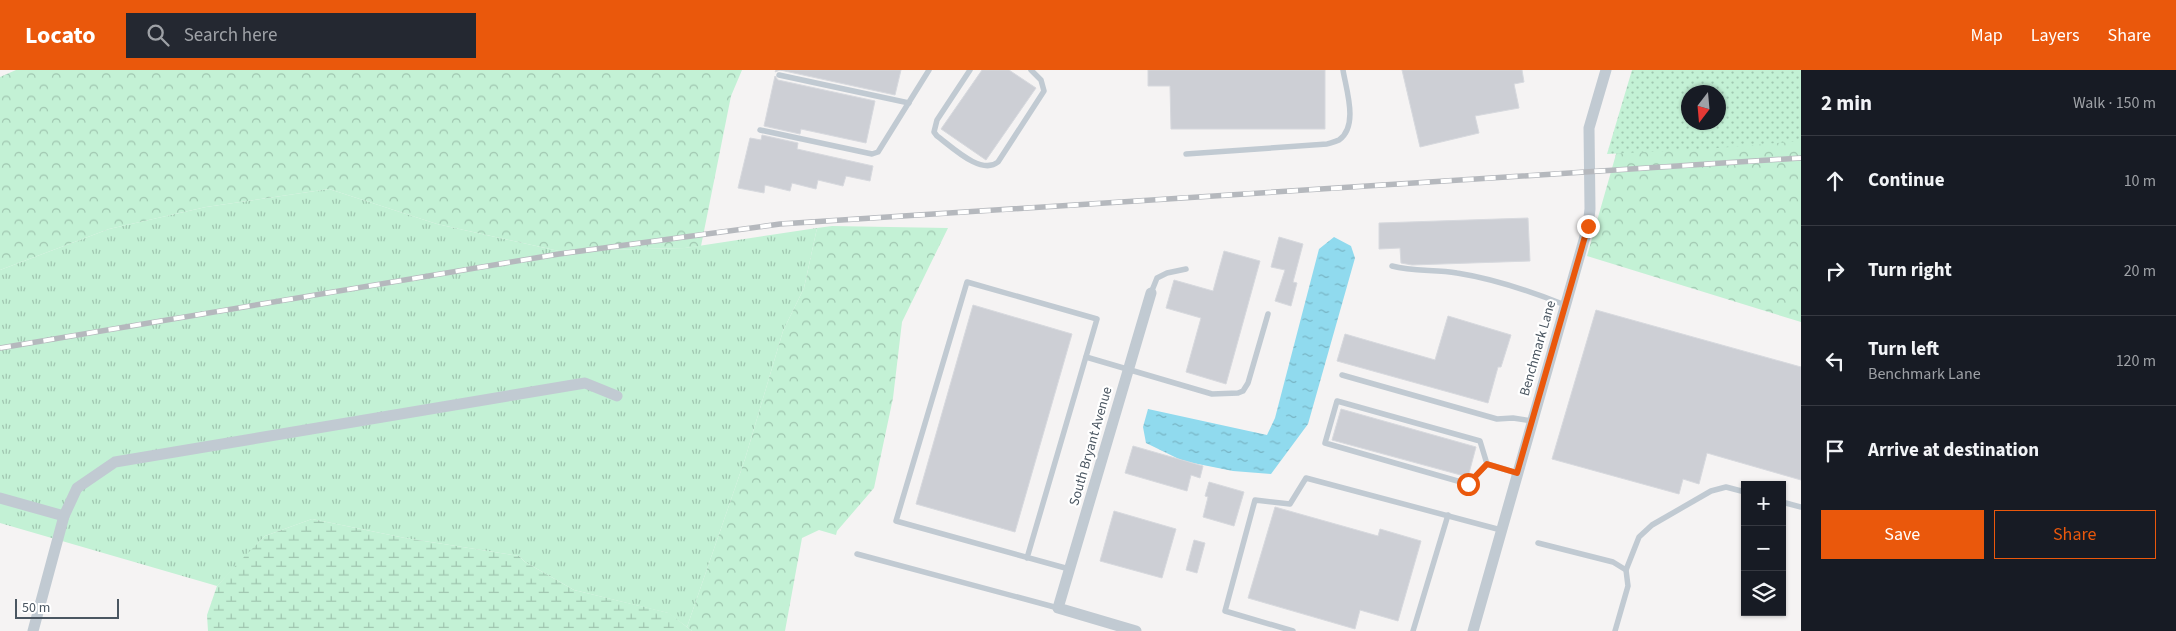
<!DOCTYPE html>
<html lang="en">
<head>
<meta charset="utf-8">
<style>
  :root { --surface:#171b24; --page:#242831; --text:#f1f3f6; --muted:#9ea1a6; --line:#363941; --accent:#ea580c }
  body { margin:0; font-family:"Source Sans 3",sans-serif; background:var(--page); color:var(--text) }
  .controls { position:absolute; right:15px; bottom:15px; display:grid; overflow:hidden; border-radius:0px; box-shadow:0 1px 4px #0004 }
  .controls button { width:45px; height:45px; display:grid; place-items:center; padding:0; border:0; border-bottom:1px solid var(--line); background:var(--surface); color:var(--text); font:25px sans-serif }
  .compass { position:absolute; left:1681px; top:15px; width:45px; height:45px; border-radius:50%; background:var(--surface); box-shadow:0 1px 4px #0004; rotate:196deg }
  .scale { position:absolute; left:15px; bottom:12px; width:104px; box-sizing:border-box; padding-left:5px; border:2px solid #4a5661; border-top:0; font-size:14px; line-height:18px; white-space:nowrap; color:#4a5661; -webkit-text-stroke:4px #fff; paint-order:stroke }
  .stop { position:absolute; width:15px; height:15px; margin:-11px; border:4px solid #ea580c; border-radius:50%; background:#fff }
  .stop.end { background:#ea580c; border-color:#fff; box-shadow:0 1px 5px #0008 }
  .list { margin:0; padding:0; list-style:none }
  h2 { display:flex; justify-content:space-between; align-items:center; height:65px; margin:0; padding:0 20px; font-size:21px }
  h2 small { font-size:16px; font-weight:400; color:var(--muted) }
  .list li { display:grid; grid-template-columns:32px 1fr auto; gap:15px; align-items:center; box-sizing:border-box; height:90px; padding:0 20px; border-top:1px solid var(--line) }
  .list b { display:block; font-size:19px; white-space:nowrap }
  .list p { margin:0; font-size:16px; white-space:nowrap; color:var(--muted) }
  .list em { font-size:16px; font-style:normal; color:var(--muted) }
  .actions { display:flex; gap:10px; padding:15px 20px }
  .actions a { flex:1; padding:11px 0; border:1px solid var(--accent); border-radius:0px; text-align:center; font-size:18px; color:var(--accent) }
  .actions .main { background:var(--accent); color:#fff }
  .icon { flex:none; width:28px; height:28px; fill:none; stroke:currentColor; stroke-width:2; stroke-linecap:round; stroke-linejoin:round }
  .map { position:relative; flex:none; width:1801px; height:561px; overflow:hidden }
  header { display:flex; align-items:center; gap:30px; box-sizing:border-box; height:70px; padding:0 25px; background:var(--accent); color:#fff }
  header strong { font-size:24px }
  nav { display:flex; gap:28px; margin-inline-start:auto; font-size:18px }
  .search { width:350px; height:45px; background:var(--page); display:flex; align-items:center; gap:12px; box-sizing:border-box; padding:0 18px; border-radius:0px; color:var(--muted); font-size:19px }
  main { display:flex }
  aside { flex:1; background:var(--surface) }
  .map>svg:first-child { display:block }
  .grass { fill:url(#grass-tufts) }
  .forest { fill:url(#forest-crowns); fill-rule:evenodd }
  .wetland { fill:url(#wetland-marsh) }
  .park { fill:url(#park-dots); fill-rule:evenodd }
  .water { fill:url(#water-ripples) }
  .building { fill:#cdcfd5; stroke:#d7d9de }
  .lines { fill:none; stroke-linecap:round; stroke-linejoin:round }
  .lane { stroke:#c1cad2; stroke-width:5.5 }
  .street { stroke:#c1cad2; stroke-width:11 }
  .rail-casing { stroke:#b5b8bd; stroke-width:5.5 }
  .rail { stroke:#fff; stroke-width:4; stroke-dasharray:11; stroke-linecap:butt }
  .route { stroke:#ea580c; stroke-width:6 }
  .labels { text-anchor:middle; stroke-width:4.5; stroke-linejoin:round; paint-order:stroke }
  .street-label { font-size:14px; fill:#4a5661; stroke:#fff }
</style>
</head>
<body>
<header>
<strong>Locato</strong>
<div class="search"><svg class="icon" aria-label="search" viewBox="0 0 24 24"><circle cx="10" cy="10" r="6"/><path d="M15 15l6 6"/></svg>Search here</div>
<nav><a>Map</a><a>Layers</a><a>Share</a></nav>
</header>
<main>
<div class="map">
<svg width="1801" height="561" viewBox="0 0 1801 561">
  <defs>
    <pattern id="grass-tufts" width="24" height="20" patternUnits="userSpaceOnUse" patternTransform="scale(1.25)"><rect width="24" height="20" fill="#c3f1d5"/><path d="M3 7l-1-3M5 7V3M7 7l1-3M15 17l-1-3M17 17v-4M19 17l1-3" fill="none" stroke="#a0c6b0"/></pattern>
    <pattern id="forest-crowns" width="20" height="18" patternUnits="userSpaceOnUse" patternTransform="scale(1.25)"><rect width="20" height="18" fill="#c3f1d5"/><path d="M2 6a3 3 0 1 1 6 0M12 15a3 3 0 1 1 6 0" fill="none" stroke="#a0c6b0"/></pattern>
    <pattern id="wetland-marsh" width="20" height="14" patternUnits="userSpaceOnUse" patternTransform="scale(1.25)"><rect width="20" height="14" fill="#c3f1d5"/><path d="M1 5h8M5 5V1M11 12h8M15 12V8" fill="none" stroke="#a0c6b0"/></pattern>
    <pattern id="park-dots" width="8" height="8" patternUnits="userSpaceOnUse" patternTransform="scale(1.25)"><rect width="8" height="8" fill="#c3f1d5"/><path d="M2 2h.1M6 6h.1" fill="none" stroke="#a0c6b0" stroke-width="1.8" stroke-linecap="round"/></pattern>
    <pattern id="water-ripples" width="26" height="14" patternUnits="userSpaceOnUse" patternTransform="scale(1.25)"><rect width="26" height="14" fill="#90daee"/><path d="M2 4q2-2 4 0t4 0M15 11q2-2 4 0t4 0" fill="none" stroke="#78b4c4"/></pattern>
  </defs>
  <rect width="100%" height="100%" fill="#f5f3f3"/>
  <polygon class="grass" points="329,119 437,154 559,181 685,178 817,158 804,218 783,261 745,389 687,557 668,543 574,520 525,492 519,486 405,468 312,449 265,466 217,516 0,453 0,200 109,159 206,137"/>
  <g class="forest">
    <polygon points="16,0 742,0 731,26 701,176 685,178 559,181 437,154 329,119 206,137 109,159 0,200 0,7"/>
    <path d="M1640,0H1801V252L1587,186ZM1688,22H1718V52H1688Z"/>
    <polygon points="832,156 948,158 902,252 893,328 874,418 837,461 836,465 819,460 802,468 785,561 692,561 687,557 745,389 783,261 804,218 817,158"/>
  </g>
  <polygon class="wetland" points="312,449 405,468 519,486 525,492 574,520 669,543 692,561 208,561 207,545 217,516 238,493 265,466"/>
  <path class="park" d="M1632,0H1801V71L1707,79L1607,84ZM1688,22H1718V52H1688Z"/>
  <polygon class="water" points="1334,167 1351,176 1355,188 1308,354 1271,404 1233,401 1183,391 1146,373 1143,357 1148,339 1267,365 1275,348 1319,179"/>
  <g class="building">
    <polygon points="776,0 901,0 895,25 780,0 775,2"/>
    <polygon points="982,0 1009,0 1036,18 986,90 941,59"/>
    <polygon points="1148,0 1325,0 1325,59 1171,59 1170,16 1148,16"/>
    <polygon points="1402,0 1522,0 1524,12 1514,14 1519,38 1475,46 1479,63 1420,77"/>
    <polygon points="775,6 778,10 875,31 866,73 801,59 800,64 764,56"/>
    <polygon points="762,65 798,73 797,79 873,96 870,111 846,106 843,116 818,110 816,119 792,113 790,121 765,115 764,123 738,118 750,68 761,70"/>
    <polygon points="1528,148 1530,191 1412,195 1401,193 1400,178 1379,179 1379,153"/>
    <polygon points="1279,167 1303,174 1293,212 1297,213 1291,236 1275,231 1285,200 1271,197"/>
    <polygon points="1224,181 1260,191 1226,314 1186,302 1201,248 1166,238 1174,210 1213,221"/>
    <polygon points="973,235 1072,264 1015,462 916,434"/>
    <polygon points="1596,240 1801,297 1801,410 1707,383 1699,414 1683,409 1679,424 1552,389"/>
    <polygon points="1448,246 1511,265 1501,297 1498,297 1488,333 1337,291 1345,264 1435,290"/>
    <polygon points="1341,339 1476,377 1468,407 1332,370"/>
    <polygon points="1133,376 1203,396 1200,408 1191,405 1187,421 1125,403"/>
    <polygon points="1209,412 1244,422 1234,456 1203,447 1208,427 1205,426"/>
    <polygon points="1275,437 1378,466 1380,459 1421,471 1398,551 1360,540 1355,559 1248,528"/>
    <polygon points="1114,441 1176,459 1162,508 1100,491"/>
    <polygon points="1194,470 1205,473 1197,503 1186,500"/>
  </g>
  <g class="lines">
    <g class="lane">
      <path d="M970,0L937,50L934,62L937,66C951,76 981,106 998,92L1044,21L1041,10L1031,0"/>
      <polyline points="779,5 909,33"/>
      <polyline points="760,60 872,84 878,82 929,0"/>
      <path d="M1186,84L1327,74C1330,73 1335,72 1339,70C1359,56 1346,19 1343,0"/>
      <path d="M1392,196C1413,202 1436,199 1457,203C1495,209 1530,221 1565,235"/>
      <polyline points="1151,223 1157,208 1167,203 1186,199"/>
      <polyline points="1086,287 1212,324 1238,323 1243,321 1248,313 1268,244"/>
      <polyline points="1342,305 1497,349 1513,348 1532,351"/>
      <polyline points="1487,394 1468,414 1325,373 1337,331 1480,371 1487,394 1517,403"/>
      <polyline points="1782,432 1801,437"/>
      <polyline points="1538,473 1613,492 1626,500 1628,516 1615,561"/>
      <polyline points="857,484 1058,538"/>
      <polyline points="1027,488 1097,249 967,212 896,451 1069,499"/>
      <polyline points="1626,500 1639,467 1652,455 1711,421 1726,417 1745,422"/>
      <polyline points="1293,561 1225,541 1255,430 1290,434 1306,408 1501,460"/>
      <polyline points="1413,561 1448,445"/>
    </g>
    <g class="street">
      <polyline points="0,428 64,446"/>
      <polyline points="33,561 64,446 77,418 115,392 585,313 617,326"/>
      <polyline points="1136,561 1058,538 1151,223"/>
      <polyline points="1473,561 1588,156 1590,139 1589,58 1606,0"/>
    </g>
    <defs>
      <polyline id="rail" points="0,278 559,184 780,154 1801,88"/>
    </defs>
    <use href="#rail" class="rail-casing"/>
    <use href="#rail" class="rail"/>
  </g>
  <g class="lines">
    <polyline class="route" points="1468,414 1487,394 1517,403 1588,156"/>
  </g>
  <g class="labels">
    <g class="street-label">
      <text transform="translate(1537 278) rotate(-74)" y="5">Benchmark Lane</text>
      <text transform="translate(1090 376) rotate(-74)" y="5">South Bryant Avenue</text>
    </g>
  </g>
</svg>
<div class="controls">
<button>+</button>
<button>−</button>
<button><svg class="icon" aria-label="layers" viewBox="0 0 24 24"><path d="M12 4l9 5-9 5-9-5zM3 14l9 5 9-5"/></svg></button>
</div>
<svg class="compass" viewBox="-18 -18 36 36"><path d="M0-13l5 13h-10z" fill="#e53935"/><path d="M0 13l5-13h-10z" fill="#9ea1a6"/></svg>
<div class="scale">50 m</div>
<div class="stop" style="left:1468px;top:414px"></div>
<div class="stop end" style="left:1588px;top:156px"></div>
</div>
<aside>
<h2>2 min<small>Walk · 150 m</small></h2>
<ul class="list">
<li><svg class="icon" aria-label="ahead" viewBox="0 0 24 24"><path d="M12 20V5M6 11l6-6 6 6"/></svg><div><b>Continue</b></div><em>10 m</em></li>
<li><svg class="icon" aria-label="right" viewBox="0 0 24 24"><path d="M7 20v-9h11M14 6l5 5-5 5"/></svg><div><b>Turn right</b></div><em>20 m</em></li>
<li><svg class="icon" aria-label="left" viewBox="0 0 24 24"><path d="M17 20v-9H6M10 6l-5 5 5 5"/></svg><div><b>Turn left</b><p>Benchmark Lane</p></div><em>120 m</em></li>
<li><svg class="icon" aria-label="arrive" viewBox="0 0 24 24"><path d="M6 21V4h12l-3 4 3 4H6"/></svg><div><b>Arrive at destination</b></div></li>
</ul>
<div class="actions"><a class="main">Save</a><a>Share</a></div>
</aside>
</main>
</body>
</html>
